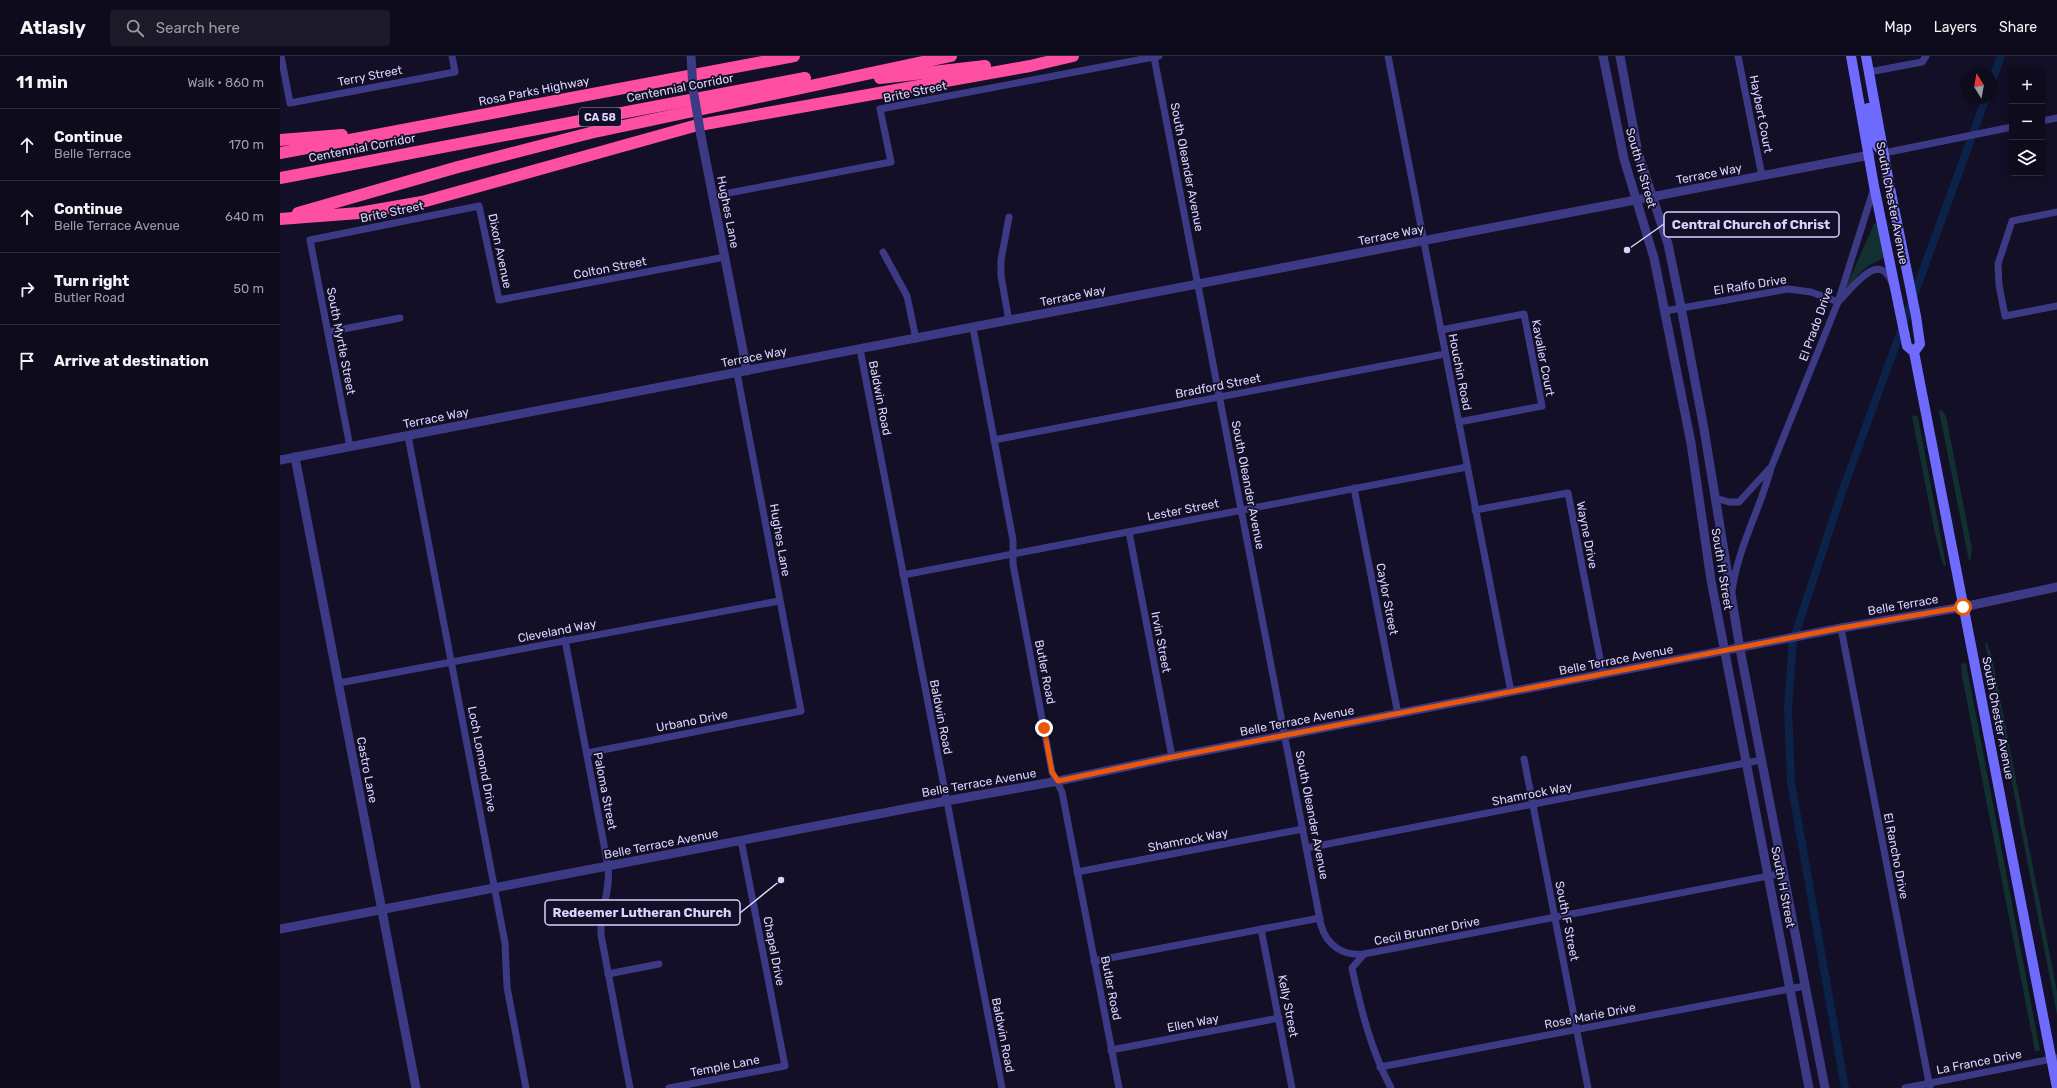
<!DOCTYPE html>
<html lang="en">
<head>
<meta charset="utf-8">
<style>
  :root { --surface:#0e0b1c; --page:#1c1929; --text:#f1f3f6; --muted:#9b9ba3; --line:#2e2b3b }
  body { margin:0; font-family:Rubik,sans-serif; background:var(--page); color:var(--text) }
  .controls { position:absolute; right:12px; top:12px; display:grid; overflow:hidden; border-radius:4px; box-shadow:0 2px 6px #0003 }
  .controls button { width:36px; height:36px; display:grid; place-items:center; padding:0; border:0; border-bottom:1px solid var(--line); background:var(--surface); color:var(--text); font:20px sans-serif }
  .compass { position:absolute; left:1681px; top:12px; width:36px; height:36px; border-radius:50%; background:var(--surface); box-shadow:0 2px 6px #0003; rotate:349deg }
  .stop { position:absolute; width:12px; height:12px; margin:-9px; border:3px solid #ea580c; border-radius:50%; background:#fff }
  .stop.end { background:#ea580c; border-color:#fff; box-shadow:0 1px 4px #0008 }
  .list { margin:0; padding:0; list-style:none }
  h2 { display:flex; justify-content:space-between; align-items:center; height:52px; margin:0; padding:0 16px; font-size:17px }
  h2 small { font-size:13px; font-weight:400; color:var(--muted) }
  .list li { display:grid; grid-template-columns:26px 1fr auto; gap:12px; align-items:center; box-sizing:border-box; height:72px; padding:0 16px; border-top:1px solid var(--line) }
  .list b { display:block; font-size:15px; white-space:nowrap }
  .list p { margin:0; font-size:13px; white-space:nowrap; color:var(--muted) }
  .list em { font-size:13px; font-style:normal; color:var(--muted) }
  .icon { flex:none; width:22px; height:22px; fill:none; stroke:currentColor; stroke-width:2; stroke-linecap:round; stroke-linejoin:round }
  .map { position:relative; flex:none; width:1777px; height:1032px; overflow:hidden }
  header { display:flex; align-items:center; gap:24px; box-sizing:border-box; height:56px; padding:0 20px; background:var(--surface); border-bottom:1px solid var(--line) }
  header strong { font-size:19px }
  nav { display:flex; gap:22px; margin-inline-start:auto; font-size:14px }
  .search { width:280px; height:36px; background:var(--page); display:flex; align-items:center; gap:10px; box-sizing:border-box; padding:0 14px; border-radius:4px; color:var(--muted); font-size:15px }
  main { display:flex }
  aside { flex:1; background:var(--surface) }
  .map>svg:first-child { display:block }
  .green { fill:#12302f }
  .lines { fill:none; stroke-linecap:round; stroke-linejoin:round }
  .canal { stroke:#0c2248; stroke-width:8 }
  .minor { stroke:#3d3a85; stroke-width:7 }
  .tertiary { stroke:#3d3a85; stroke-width:9 }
  .secondary { stroke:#6f6bff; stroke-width:10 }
  .motorway { stroke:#ff4fa3; stroke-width:12 }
  .tertiary-bridge { stroke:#3d3a85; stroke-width:9 }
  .route { stroke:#ea580c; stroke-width:5 }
  .labels { text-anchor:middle; stroke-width:3.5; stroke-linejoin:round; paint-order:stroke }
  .shield { fill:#130f26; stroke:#9e99be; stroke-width:1 }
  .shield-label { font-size:11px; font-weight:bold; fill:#d9d4ff }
  .street-label { font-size:12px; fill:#d9d4ff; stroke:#130f26 }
  .leader { fill:none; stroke:#d9d4ff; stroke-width:1.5 }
  .callout-dot { fill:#d9d4ff; stroke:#130f26; stroke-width:1.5 }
  .callout { fill:#130f26; stroke:#d9d4ff; stroke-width:1.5 }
  .callout-label { font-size:13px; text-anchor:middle; font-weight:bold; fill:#d9d4ff }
</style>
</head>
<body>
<header>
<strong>Atlasly</strong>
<div class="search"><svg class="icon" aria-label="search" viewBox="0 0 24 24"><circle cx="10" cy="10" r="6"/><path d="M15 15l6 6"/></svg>Search here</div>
<nav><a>Map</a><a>Layers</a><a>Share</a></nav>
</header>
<main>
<aside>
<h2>11 min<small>Walk · 860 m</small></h2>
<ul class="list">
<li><svg class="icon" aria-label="ahead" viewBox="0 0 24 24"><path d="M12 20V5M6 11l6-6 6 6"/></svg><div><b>Continue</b><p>Belle Terrace</p></div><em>170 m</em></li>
<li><svg class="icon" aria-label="ahead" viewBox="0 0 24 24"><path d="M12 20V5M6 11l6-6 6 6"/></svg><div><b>Continue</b><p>Belle Terrace Avenue</p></div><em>640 m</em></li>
<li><svg class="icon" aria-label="right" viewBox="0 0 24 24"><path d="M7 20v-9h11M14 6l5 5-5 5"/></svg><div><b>Turn right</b><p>Butler Road</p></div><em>50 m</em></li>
<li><svg class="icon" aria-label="arrive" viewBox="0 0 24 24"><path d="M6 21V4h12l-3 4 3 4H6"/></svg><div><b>Arrive at destination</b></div></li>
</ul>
</aside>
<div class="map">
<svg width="1777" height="1032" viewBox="0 0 1777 1032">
  <rect width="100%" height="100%" fill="#130f26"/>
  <g class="green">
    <path d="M1596,167L1598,168L1604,202C1586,210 1580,215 1568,232L1566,231L1594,168Z"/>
    <polygon points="1661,353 1666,360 1692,493 1690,505 1689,505 1659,355"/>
    <polygon points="1634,359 1638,361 1666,509 1664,510 1661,502 1654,473 1632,361"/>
    <polygon points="1705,587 1707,587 1712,600 1777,936 1777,959"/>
    <polygon points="1686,607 1760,994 1758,995 1755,995 1682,620 1681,608"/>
  </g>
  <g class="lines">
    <g class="canal">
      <polyline points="1711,28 1721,0"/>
      <polyline points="1565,1032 1511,726 1508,652 1513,585 1562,436 1706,42"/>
    </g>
    <g class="minor">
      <polyline points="1,0 10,47 175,16 172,0"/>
      <polyline points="1108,0 1231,636"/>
      <polyline points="1458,0 1482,120"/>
      <path d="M874,1L1041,869C1047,890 1063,900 1084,898L1504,817"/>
      <polyline points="1589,16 1642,6 1646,0"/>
      <polyline points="1762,65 1777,62"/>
      <polyline points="1604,97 1732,71"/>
      <polyline points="433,140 611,106 600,53 879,0"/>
      <polyline points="1777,156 1732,165 1718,208 1719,229 1725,260 1777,250"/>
      <polyline points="729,161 721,204 721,220 729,265"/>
      <polyline points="603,196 627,240 636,283"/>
      <path d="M1385,255L1508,233L1531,236L1558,246C1571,234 1599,192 1612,227"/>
      <polyline points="693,272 733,484 733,508 772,716 782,736 839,1032"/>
      <polyline points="1161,274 1244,258 1262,350 1179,366"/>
      <polyline points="48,276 120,262"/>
      <polyline points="580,293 722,1032"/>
      <polyline points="128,380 225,887 227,931 246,1032"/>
      <polyline points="714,384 1165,298"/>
      <polyline points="70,391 30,184 199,150 219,244 445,201"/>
      <polyline points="1074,432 1118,658"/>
      <polyline points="1435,442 1449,446 1459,446 1490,412"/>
      <polyline points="1195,454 1288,437 1323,618"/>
      <polyline points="849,476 892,701"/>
      <polyline points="623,519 1187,411"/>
      <path d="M1452,535C1458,491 1480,454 1491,412L1558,246L1594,132"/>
      <polyline points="1561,572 1650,1032"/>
      <path d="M285,584L328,810C331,834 320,855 321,879L350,1032"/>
      <polyline points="59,627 499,545"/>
      <polyline points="307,697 521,655 457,317"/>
      <polyline points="1244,703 1308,1032"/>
      <polyline points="1027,792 1481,704"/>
      <polyline points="797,816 1023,773"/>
      <polyline points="981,873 1012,1032"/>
      <path d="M1084,898L1072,912C1081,954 1091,994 1111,1032"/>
      <polyline points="814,905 1040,862"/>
      <polyline points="328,918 379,908"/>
      <polyline points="831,994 999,962"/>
      <polyline points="1100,1011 1525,930"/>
      <polyline points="389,1032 505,1010 461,784"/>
      <polyline points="1625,1032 1777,1002"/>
    </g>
    <g class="tertiary">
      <polyline points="1323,0 1344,103 1374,202 1411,387 1431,524 1529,1032"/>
      <polyline points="1340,0 1358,97 1388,188 1401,251 1424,373 1460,593 1545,1032"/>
      <polyline points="421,80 467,315"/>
      <polyline points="15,401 136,1032"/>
      <polyline points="0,404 1590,99"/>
      <polyline points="0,873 666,745 778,725 892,701 1561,572 1683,551 1777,531"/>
    </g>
    <g class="secondary">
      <polyline points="1571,0 1594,130 1627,290 1634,296 1777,1032"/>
      <polyline points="1586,0 1609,127 1636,260 1640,288 1634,296"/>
      <path d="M1588,52C1590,65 1591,88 1603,96"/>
    </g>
    <g class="motorway">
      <polyline points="600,22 705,10"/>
      <polyline points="0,84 62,79"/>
      <polyline points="0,97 514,0"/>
      <polyline points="0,122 525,22"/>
      <polyline points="18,157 178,111 310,77 671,0"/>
      <polyline points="0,163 79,157 142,146 414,70 750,10 793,0"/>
    </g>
    <polyline class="tertiary-bridge" points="411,0 413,33 421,80"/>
  </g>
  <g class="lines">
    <polyline class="route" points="764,672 772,716 778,725 892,701 1561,572 1683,551"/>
  </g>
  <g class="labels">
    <rect class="shield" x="299" y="52" width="42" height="18" rx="3"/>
    <g class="shield-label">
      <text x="320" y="65">CA 58</text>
    </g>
    <g class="street-label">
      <text transform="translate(90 20) rotate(-11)" y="4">Terry Street</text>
      <text transform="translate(400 32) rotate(-11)" y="4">Centennial Corridor</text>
      <text transform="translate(254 35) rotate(-11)" y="4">Rosa Parks Highway</text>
      <text transform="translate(635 36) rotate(-12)" y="4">Brite Street</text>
      <text transform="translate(1481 58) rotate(79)" y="4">Haybert Court</text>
      <text transform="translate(82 92) rotate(-11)" y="4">Centennial Corridor</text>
      <text transform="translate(907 111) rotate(79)" y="4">South Oleander Avenue</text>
      <text transform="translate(1361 112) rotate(74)" y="4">South H Street</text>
      <text transform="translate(1429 118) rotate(-11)" y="4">Terrace Way</text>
      <text transform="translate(1612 147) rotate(79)" y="4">South Chester Avenue</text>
      <text transform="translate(112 156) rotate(-12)" y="4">Brite Street</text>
      <text transform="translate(448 156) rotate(79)" y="4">Hughes Lane</text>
      <text transform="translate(1111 179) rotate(-11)" y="4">Terrace Way</text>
      <text transform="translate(220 195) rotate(78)" y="4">Dixon Avenue</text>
      <text transform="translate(330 212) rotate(-11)" y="4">Colton Street</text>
      <text transform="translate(1470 229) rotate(-9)" y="4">El Ralfo Drive</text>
      <text transform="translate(793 240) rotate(-11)" y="4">Terrace Way</text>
      <text transform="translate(1536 268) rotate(-70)" y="4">El Prado Drive</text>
      <text transform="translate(61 285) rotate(79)" y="4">South Myrtle Street</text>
      <text transform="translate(474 301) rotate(-11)" y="4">Terrace Way</text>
      <text transform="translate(1263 302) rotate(79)" y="4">Kavalier Court</text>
      <text transform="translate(1180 316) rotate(79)" y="4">Houchin Road</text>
      <text transform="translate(938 330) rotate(-11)" y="4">Bradford Street</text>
      <text transform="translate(600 342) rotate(79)" y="4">Baldwin Road</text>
      <text transform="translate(156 362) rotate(-11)" y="4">Terrace Way</text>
      <text transform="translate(968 429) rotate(79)" y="4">South Oleander Avenue</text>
      <text transform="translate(903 454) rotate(-11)" y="4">Lester Street</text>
      <text transform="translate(1307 479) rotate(79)" y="4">Wayne Drive</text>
      <text transform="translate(500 484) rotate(80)" y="4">Hughes Lane</text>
      <text transform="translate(1442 513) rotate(81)" y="4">South H Street</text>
      <text transform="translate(1107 543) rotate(79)" y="4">Caylor Street</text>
      <text transform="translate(1623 549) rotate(-10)" y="4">Belle Terrace</text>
      <text transform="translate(277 575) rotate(-11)" y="4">Cleveland Way</text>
      <text transform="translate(881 586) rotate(79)" y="4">Irvin Street</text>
      <text transform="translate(1336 604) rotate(-11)" y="4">Belle Terrace Avenue</text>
      <text transform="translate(765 616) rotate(79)" y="4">Butler Road</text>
      <text transform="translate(661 661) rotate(79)" y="4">Baldwin Road</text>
      <text transform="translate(1718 662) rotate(79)" y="4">South Chester Avenue</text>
      <text transform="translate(412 665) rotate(-11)" y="4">Urbano Drive</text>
      <text transform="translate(1017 665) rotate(-11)" y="4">Belle Terrace Avenue</text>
      <text transform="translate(202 703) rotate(79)" y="4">Loch Lomond Drive</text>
      <text transform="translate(87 714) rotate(79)" y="4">Castro Lane</text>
      <text transform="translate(699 727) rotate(-10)" y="4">Belle Terrace Avenue</text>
      <text transform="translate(325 735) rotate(79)" y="4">Paloma Street</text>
      <text transform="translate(1252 738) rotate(-11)" y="4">Shamrock Way</text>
      <text transform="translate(1032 759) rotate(79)" y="4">South Oleander Avenue</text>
      <text transform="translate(908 784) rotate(-11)" y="4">Shamrock Way</text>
      <text transform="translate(381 788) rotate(-11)" y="4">Belle Terrace Avenue</text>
      <text transform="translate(1616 800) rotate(79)" y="4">El Rancho Drive</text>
      <text transform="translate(1503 831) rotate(79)" y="4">South H Street</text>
      <text transform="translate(1287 865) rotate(79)" y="4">South F Street</text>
      <text transform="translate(1147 875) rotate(-11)" y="4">Cecil Brunner Drive</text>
      <text transform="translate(494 895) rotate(79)" y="4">Chapel Drive</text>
      <text transform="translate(831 932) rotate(79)" y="4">Butler Road</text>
      <text transform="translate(1008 950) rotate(79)" y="4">Kelly Street</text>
      <text transform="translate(1310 960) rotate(-11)" y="4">Rose Marie Drive</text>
      <text transform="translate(913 967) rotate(-11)" y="4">Ellen Way</text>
      <text transform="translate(723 979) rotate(79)" y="4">Baldwin Road</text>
      <text transform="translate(1699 1006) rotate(-11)" y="4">La France Drive</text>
      <text transform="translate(445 1010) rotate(-11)" y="4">Temple Lane</text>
    </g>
  </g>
  <path class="leader" d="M1347 194L1384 168M501 824L460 857"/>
  <g class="callout-dot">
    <circle cx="1347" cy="194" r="4"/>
    <circle cx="501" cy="824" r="4"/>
  </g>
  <g class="callout">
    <rect x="1384" y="156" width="175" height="25" rx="4"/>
    <rect x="265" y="844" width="195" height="25" rx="4"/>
  </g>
  <g class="callout-label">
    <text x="1471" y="173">Central Church of Christ</text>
    <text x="362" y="861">Redeemer Lutheran Church</text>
  </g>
</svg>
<div class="controls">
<button>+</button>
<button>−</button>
<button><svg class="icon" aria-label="layers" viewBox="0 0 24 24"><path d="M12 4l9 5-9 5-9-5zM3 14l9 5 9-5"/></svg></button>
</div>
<svg class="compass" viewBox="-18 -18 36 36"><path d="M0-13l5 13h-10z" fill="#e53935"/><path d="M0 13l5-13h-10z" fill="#9b9ba3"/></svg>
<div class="stop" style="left:1683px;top:551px"></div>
<div class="stop end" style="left:764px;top:672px"></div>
</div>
</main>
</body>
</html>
